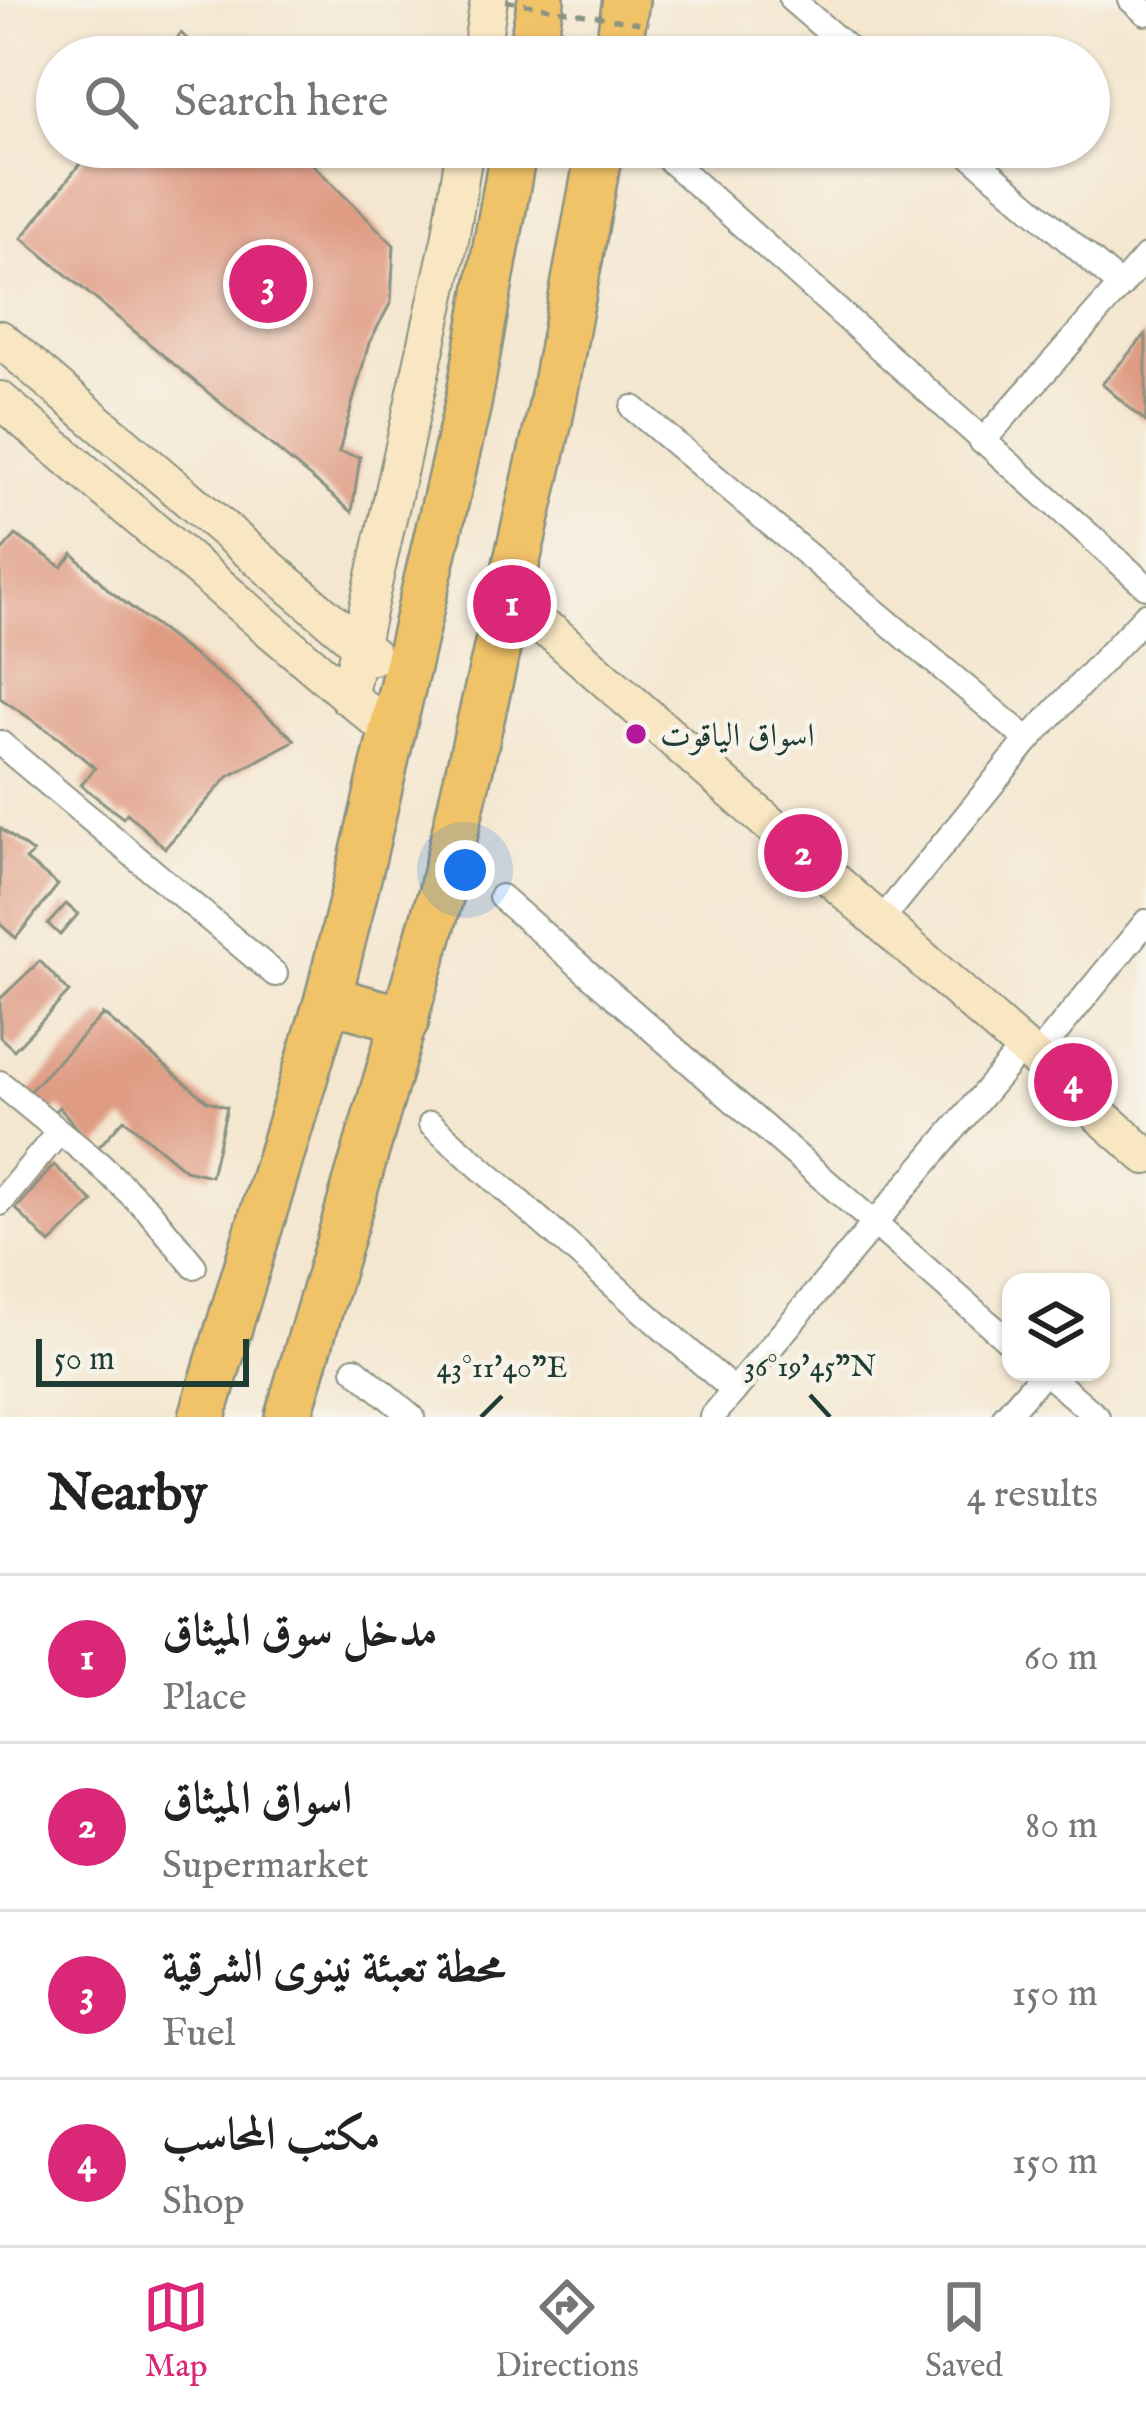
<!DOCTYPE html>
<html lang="en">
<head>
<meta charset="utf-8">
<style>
  :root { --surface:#fff; --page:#f6f6f6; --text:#222; --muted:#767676; --line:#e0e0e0; --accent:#db2777 }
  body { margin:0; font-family:"IM FELL English",Amiri,serif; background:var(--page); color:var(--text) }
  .controls { position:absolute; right:36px; bottom:36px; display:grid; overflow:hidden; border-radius:24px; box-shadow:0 3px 9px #0004 }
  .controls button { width:108px; height:108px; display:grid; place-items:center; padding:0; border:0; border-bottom:3px solid var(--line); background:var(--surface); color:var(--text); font:60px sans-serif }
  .scale { position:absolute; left:36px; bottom:30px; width:213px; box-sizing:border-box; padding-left:12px; border:6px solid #1f3d34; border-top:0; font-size:33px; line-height:42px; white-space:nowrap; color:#1f3d34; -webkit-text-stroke:9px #f7f3e8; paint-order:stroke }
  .you { position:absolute; left:465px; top:870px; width:42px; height:42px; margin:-30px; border:9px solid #fff; border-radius:50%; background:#1a73e8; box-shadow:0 0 0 18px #1a73e833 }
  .badge { display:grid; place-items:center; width:78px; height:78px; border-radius:50%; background:var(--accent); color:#fff; font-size:39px; font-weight:700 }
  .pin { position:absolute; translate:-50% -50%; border:6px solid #fff; box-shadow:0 3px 12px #0006 }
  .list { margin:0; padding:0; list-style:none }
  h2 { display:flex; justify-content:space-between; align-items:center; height:156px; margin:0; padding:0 48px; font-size:51px }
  h2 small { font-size:39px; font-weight:400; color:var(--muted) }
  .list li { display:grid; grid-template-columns:78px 1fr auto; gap:36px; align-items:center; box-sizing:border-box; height:168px; padding:0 48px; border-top:3px solid var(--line) }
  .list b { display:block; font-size:45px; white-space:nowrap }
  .list p { margin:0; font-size:39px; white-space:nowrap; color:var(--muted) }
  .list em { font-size:39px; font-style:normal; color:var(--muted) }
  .icon { flex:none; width:66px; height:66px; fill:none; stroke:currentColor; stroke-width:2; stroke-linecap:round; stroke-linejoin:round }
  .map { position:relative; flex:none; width:1146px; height:1417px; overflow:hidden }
  .search { position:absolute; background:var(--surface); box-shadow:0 3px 9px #0004; left:36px; right:36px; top:36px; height:132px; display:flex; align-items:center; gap:30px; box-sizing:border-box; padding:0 42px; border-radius:66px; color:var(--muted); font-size:45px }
  .sheet { height:828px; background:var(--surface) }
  nav { display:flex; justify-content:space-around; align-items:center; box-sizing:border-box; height:168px; border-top:3px solid var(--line); background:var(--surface); font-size:33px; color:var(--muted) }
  nav a { display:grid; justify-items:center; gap:6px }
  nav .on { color:var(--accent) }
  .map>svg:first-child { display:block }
  .building { fill:#df9b84 }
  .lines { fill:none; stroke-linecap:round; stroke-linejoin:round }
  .street-casing { stroke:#8a9282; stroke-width:28 }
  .secondary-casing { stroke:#8a9282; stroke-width:40 }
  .highway-casing { stroke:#8a9282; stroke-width:50 }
  .street { stroke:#fff; stroke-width:24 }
  .secondary { stroke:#f9e7c3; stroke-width:36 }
  .highway { stroke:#f1c369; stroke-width:45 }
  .path-bridge { stroke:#8a9282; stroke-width:4.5; stroke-dasharray:9 9; stroke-linecap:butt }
  .ticks { fill:none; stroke:#1f3d34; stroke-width:4.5 }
  .poi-dot { fill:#b5179e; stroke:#f7f3e8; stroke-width:4.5 }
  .labels { text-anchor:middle; stroke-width:9; stroke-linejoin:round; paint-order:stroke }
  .poi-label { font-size:33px; fill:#1f3d34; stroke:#f7f3e8; text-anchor:start }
  .ticks-label { font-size:30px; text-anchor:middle; fill:#1f3d34; stroke:#f7f3e8; stroke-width:9; stroke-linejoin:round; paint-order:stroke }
</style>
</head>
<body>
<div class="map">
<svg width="1146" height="1417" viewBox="0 0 1146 1417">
  <rect width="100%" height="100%" fill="#f7f3e8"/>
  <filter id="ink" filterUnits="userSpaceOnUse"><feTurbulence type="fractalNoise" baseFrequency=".00833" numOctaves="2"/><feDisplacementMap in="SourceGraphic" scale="24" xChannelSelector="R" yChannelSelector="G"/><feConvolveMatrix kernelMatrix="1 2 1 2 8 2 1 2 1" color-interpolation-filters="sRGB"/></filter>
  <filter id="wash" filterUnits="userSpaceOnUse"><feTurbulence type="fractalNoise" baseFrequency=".004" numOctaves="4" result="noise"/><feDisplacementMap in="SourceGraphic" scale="48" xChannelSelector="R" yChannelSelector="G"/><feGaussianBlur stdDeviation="2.7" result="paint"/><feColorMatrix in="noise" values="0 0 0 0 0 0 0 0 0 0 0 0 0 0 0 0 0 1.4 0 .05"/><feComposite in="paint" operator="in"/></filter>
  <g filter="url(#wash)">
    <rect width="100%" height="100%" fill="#f4e6cf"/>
    <g id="blocks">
      <g class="building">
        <polygon points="181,33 205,57 163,57"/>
        <polygon points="93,147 295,147 394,245 391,302 369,343 339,452 360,457 352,512 22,238"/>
        <polygon points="1146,334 1146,422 1102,384"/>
        <polygon points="16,535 62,567 73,554 110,591 235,687 295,740 228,777 165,848 127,813 123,818 81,785 95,768 60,739 0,698 0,553"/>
        <polygon points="0,828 33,853 26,860 58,885 16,938 0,924"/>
        <polygon points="66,904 78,914 60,935 48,924"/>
        <polygon points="40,961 69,992 14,1050 0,1037 0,999"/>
        <polygon points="103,1014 207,1101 227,1107 211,1176 185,1170 124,1119 96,1150 59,1107 49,1117 25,1096"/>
        <polygon points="54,1165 93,1202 50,1244 16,1209"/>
      </g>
    </g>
  </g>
  <g filter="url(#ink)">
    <use href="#blocks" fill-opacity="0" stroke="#8a9282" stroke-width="3"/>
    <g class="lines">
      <defs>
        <g id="street">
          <polyline points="792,0 858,57"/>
          <polyline points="1131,0 1146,13"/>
          <polyline points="655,147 1146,586"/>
          <polyline points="961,147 1121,286"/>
          <polyline points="633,408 1028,740"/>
          <polyline points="982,442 1146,257"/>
          <polyline points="0,743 275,974"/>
          <polyline points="501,897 1011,1343"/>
          <polyline points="880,922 1028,740 1146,615"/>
          <polyline points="1035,1058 1146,922"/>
          <polyline points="0,1083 98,1163 148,1210 194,1266"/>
          <polyline points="431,1124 734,1391"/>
          <polyline points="0,1203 59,1132"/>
          <polyline points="355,1369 412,1417"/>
          <polyline points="1045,1372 1097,1417"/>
          <polyline points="712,1417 1022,1048"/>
          <polyline points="1005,1417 1044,1372"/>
        </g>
        <g id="secondary">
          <polyline points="480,57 489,0"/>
          <polyline points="0,339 373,656"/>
          <polyline points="0,400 392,733"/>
          <polyline points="506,609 554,634 1146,1156"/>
          <polyline points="348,697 450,240 465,147"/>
        </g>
        <g id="highway">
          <polyline points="530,57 541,0"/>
          <polyline points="617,57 626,0"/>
          <polyline points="328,999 406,1020"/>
          <polyline points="202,1417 328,999 361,865 468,404 514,147"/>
          <polyline points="288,1417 441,894 550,416 600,147"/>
        </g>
      </defs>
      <use href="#street" class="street-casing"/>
      <use href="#secondary" class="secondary-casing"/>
      <use href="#highway" class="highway-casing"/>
      <use href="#street" class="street"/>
      <use href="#secondary" class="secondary"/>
      <use href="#highway" class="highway"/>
      <polyline class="path-bridge" points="506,1 649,25"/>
    </g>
  </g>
  <path class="ticks" d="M810,1395L830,1417M481,1417L502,1396"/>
  <circle class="poi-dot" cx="636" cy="734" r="12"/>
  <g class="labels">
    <g class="poi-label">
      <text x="660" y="746">اسواق الياقوت</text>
    </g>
  </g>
  <g class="ticks-label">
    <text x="810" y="1376">36°19'45"N</text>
    <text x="502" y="1377">43°11'40"E</text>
  </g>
</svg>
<div class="controls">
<button><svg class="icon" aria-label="layers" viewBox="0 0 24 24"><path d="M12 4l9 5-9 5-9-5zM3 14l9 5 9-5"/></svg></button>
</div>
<div class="scale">50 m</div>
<div class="you"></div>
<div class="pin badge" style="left:512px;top:604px">1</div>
<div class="pin badge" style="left:803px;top:853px">2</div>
<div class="pin badge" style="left:268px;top:284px">3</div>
<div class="pin badge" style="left:1073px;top:1082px">4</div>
<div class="search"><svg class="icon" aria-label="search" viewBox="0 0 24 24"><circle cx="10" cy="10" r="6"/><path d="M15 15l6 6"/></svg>Search here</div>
</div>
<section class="sheet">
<h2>Nearby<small>4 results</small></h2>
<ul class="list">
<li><span class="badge">1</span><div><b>مدخل سوق الميثاق</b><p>Place</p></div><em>60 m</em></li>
<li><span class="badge">2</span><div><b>اسواق الميثاق</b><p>Supermarket</p></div><em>80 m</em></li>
<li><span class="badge">3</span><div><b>محطة تعبئة نينوى الشرقية</b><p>Fuel</p></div><em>150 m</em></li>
<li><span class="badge">4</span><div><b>مكتب المحاسب</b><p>Shop</p></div><em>150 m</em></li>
</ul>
</section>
<nav>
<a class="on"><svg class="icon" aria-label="map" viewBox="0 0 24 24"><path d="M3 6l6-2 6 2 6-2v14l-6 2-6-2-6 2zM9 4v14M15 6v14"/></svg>Map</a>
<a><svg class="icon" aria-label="directions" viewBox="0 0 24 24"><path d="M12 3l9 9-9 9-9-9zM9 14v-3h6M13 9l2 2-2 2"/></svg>Directions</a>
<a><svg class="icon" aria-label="saved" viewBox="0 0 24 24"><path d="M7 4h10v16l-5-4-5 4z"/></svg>Saved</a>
</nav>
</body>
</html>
